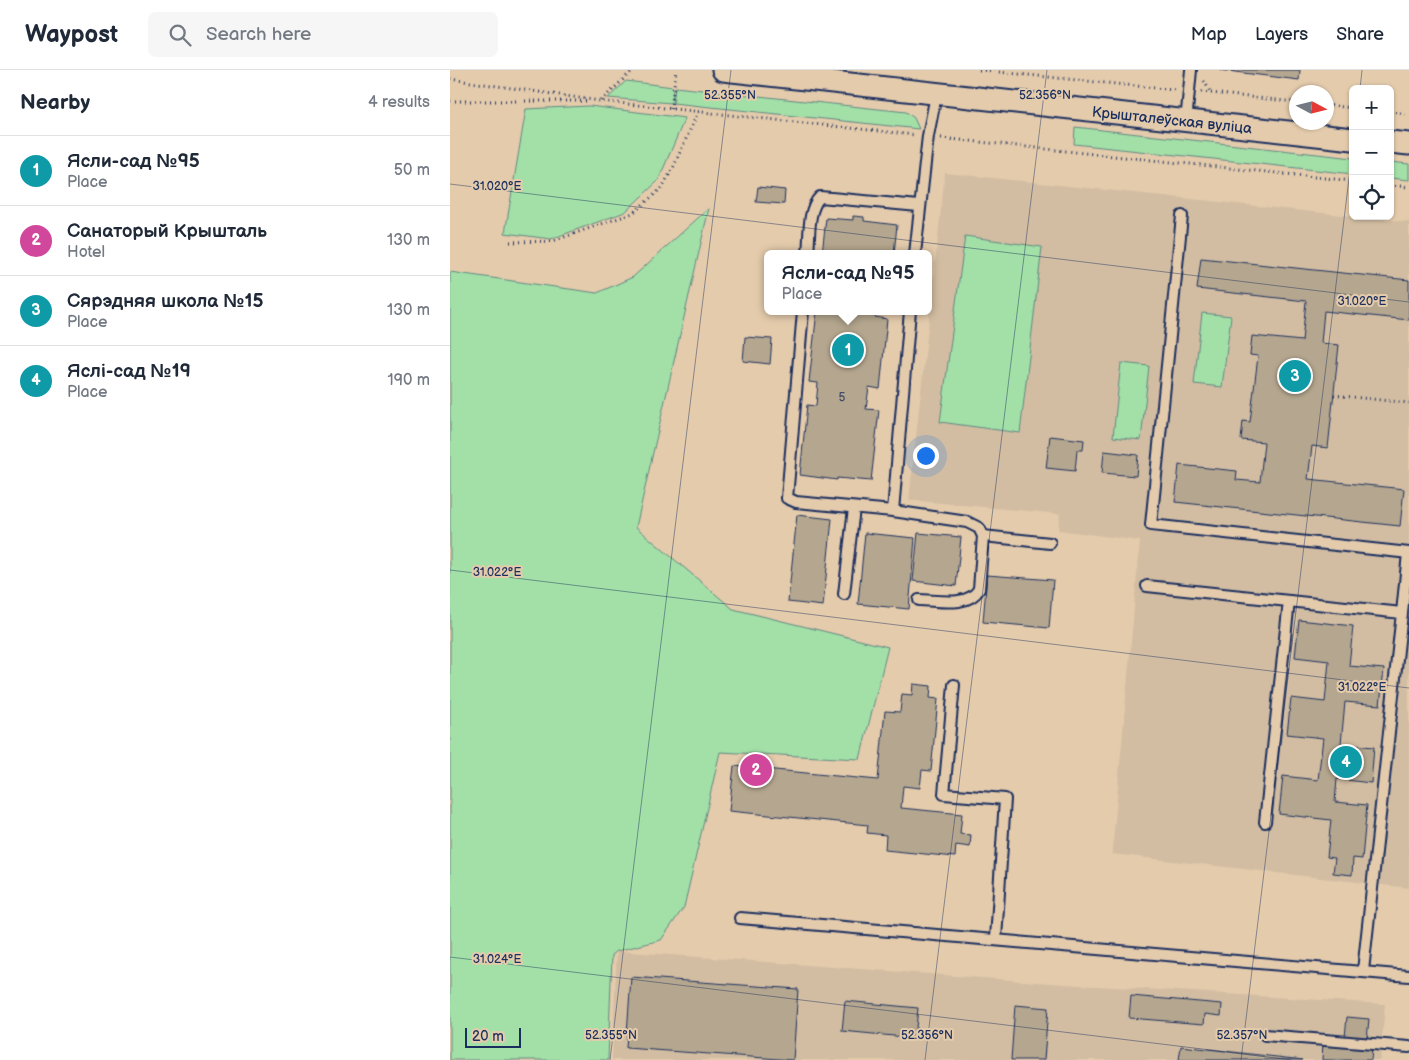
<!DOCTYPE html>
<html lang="en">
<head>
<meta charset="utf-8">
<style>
  :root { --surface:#fff; --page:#f6f6f7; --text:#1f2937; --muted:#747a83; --line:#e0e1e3; --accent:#0f766e }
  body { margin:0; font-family:"Balsamiq Sans",sans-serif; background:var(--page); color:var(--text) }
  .controls { position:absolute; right:15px; top:15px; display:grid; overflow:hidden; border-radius:8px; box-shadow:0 1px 4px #0004 }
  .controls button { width:45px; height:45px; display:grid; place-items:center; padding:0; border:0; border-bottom:1px solid var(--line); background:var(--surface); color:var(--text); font:25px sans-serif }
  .compass { position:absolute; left:839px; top:15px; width:45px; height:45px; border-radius:50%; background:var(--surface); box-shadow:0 1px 4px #0004; rotate:97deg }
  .scale { position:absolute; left:15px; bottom:12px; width:56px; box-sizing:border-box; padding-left:5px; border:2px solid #1b2f5e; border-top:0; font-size:14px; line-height:18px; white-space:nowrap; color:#1b2f5e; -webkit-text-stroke:4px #e4cbac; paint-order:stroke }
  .you { position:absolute; left:475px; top:385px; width:18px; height:18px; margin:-12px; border:4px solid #fff; border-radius:50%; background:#1a73e8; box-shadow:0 0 0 8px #1a73e833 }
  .badge { display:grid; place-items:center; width:32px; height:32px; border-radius:50%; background:var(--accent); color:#fff; font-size:16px; font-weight:700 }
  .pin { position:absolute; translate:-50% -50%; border:2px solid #fff; box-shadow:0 1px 5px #0006 }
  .popup { position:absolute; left:314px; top:180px; width:168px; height:65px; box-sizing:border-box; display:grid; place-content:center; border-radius:8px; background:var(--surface); filter:drop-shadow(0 1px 4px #0005); font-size:16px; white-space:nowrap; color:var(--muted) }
  .popup b { font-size:19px; color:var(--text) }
  .popup::after { content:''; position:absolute; left:50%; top:100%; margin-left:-10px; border:10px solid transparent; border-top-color:var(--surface) }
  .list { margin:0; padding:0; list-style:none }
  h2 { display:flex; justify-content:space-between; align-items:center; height:65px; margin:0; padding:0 20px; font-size:21px }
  h2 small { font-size:16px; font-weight:400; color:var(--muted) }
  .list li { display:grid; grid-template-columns:32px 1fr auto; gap:15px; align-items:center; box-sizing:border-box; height:70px; padding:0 20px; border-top:1px solid var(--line) }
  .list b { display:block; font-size:19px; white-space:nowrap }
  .list p { margin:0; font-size:16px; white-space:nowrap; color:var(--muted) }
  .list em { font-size:16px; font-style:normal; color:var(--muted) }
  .icon { flex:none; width:28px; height:28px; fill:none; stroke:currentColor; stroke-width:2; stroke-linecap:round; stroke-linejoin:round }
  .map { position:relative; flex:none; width:959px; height:990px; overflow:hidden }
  header { display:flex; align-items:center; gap:30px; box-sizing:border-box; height:70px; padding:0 25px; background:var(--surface); border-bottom:1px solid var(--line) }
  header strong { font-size:24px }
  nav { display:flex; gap:28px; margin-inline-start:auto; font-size:18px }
  .search { width:350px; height:45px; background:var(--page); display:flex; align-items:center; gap:12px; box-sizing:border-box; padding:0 18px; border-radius:8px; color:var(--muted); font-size:19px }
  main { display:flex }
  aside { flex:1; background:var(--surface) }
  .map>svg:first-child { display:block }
  .built { fill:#d2bda2 }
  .green { fill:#a3e0a7; stroke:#5f8882 }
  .building { fill:#b5a78f; stroke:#1b2f5e }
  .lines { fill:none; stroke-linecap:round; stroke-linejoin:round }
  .service-casing { stroke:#1b2f5e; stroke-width:14 }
  .minor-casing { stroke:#1b2f5e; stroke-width:25 }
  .path { stroke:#1b2f5e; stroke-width:3; stroke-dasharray:1 4; stroke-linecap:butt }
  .service { stroke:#e4cbac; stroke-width:10 }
  .minor { stroke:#e4cbac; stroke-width:21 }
  .ticks { fill:none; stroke:#1b2f5e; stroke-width:1; stroke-opacity:0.45 }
  .labels { text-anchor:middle; stroke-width:4; stroke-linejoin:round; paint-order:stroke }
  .number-label { font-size:12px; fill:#424d6a }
  .street-label { font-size:15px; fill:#1b2f5e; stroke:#e4cbac }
  .ticks-label { font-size:12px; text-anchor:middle; fill:#1b2f5e; stroke:#e4cbac; stroke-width:4; stroke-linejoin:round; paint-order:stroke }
</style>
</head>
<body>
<header>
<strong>Waypost</strong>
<div class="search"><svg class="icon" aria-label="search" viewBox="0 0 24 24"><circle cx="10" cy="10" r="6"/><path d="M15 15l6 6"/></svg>Search here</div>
<nav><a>Map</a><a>Layers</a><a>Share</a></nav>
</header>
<main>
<aside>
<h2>Nearby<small>4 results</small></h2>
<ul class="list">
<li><span class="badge" style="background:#0f9aa8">1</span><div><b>Ясли-сад №95</b><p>Place</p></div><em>50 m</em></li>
<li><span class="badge" style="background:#d1479c">2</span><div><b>Санаторый Крышталь</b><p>Hotel</p></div><em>130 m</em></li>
<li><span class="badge" style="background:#0f9aa8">3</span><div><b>Сярэдняя школа №15</b><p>Place</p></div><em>130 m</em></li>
<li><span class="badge" style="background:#0f9aa8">4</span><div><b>Яслі-сад №19</b><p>Place</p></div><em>190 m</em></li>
</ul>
</aside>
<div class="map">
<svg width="959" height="990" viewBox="0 0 959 990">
  <rect width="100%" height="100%" fill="#e4cbac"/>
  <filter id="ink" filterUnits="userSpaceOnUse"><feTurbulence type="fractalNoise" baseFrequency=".02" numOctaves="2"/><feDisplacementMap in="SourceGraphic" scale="10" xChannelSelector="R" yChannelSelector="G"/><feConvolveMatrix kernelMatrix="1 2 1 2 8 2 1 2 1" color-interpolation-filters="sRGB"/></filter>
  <g filter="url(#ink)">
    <g class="built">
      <polygon points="495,103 959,152 959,818 662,784 690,471 608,460 610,444 459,430"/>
      <polygon points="167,881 615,914 935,934 930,990 162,990"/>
    </g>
    <g class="green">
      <polygon points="176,11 223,17 222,33 158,28"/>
      <polygon points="225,17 456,42 464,48 469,59 223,33"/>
      <polygon points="139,36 235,48 208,111 175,142 101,169 55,163 76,39"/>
      <polygon points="625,57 903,88 903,104 624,74"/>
      <polygon points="940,92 959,94 959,110 940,108"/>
      <polygon points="259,138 186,457 283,539 438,577 410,689 270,682 234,837 211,870 167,881 162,885 158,990 0,990 0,202 147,223 183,207"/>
      <polygon points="515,166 592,177 570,363 490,352"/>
      <polygon points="752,243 781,246 772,317 744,314"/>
      <polygon points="671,293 699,296 691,370 663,367"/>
    </g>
    <g class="building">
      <polygon points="769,0 850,0 849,10"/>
      <polygon points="308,117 335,120 334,134 306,132"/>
      <polygon points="403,146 414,147 414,151 447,155 444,184 372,184 376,148 403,150"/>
      <polygon points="751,188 959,210 959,250 874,241 871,273 889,275 878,378 862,376 858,409 954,419 950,456 725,432 729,395 787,401 786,410 810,412 814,372 791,370 793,351 800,352 808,286 800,285 802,266 852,271 856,231 747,219"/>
      <polygon points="367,241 426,241 425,247 437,249 430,319 419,317 416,339 429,340 421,411 387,408 387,410 350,405 357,335 366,336 368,313 359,312"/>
      <polygon points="295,267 322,269 320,294 293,291"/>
      <polygon points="600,366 634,370 633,380 627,380 625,401 596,398"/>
      <polygon points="654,381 688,385 686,406 652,403"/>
      <polygon points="347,445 382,449 373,536 338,532"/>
      <polygon points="415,463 465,468 459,539 408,534"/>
      <polygon points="468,463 511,467 506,516 463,511"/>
      <polygon points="537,505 603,510 599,558 533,552"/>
      <polygon points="849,550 903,556 899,596 934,599 930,635 895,632 891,674 924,677 921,713 887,709 885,732 917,735 912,789 903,788 902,805 883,803 885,788 877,787 881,750 829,744 833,706 868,710 873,668 837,664 841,628 875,632 879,591 845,587"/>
      <polygon points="463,614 481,616 480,628 488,629 481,701 472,700 470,718 453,716 451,738 512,744 510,764 521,765 520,777 506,775 505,787 435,780 436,765 417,763 418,755 279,741 284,696 428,710 435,641 450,642 452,624 462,625"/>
      <polygon points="181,907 348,919 343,990 176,978"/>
      <polygon points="681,926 772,934 771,946 755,944 754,954 679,948"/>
      <polygon points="395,931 468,938 465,968 392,961"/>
      <polygon points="565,935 598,938 594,990 561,990"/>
      <polygon points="897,947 919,949 917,969 895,967"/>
      <polygon points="873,972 922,977 921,990 872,990"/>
      <polygon points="731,976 853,990 729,990"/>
    </g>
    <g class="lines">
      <defs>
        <g id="service">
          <polyline points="736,52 741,0"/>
          <polyline points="732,146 701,455 959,483"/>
          <path d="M358,184C360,166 357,140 370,127L469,136"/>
          <polyline points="465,184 478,66 486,25"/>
          <polyline points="353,241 337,428 346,432 443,441 460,241"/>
          <path d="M443,441L517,452L529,458L533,466L529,519C518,538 487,530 469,530"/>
          <polyline points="533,466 600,473"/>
          <polyline points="697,516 952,543 913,901"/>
          <polyline points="394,524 404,438"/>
          <polyline points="952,543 958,483"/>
          <polyline points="504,615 494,724 555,729 546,869"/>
          <polyline points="815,752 839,531"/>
          <polyline points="290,848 959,906"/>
          <polyline points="815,965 959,977"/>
        </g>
        <g id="minor">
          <polyline points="273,0 903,69"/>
          <polyline points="940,72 959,74"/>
        </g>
      </defs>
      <use href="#service" class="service-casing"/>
      <use href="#minor" class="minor-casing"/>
      <g class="path">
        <polyline points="529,0 725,20"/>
        <polyline points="0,9 150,31 465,65"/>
        <polyline points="754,11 761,23"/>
        <polyline points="751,22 846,32"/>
        <polyline points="0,31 139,31"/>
        <polyline points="151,31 183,0"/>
        <polyline points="876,35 903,38"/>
        <polyline points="221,39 226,0"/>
        <polyline points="940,42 959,44"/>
        <polyline points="491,68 903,111"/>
        <polyline points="940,115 959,117"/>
        <polyline points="60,172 103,171 183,143 212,118 224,96 248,42"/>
        <polyline points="884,325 959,333"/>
      </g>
      <use href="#service" class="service"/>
      <use href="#minor" class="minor"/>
    </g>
  </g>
  <path class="ticks" d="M910,19L912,0M0,114L959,232M0,500L959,618M0,887L842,990M160,990L281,0M475,990L597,0M791,990L903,76"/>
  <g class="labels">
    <g class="number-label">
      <text x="392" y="331">5</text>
    </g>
    <g class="street-label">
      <text transform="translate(722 50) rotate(6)" y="5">Крышталеўская вуліца</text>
    </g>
  </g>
  <g class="ticks-label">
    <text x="280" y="29">52.355°N</text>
    <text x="595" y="29">52.356°N</text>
    <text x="47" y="120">31.020°E</text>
    <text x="912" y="235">31.020°E</text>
    <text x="47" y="506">31.022°E</text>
    <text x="912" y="621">31.022°E</text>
    <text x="47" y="893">31.024°E</text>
    <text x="161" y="969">52.355°N</text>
    <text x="477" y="969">52.356°N</text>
    <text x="792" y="969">52.357°N</text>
  </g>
</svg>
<div class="controls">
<button>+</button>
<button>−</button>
<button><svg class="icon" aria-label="locate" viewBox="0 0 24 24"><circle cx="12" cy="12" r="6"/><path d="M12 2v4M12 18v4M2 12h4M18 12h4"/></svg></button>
</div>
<svg class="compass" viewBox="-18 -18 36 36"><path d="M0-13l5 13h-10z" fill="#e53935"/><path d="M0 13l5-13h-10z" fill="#747a83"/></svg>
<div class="scale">20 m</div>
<div class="you"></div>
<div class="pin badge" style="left:398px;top:280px;background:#0f9aa8">1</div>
<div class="popup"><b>Ясли-сад №95</b>Place</div>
<div class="pin badge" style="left:306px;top:700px;background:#d1479c">2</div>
<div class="pin badge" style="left:845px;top:306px;background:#0f9aa8">3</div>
<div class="pin badge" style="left:896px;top:692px;background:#0f9aa8">4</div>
</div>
</main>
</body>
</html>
